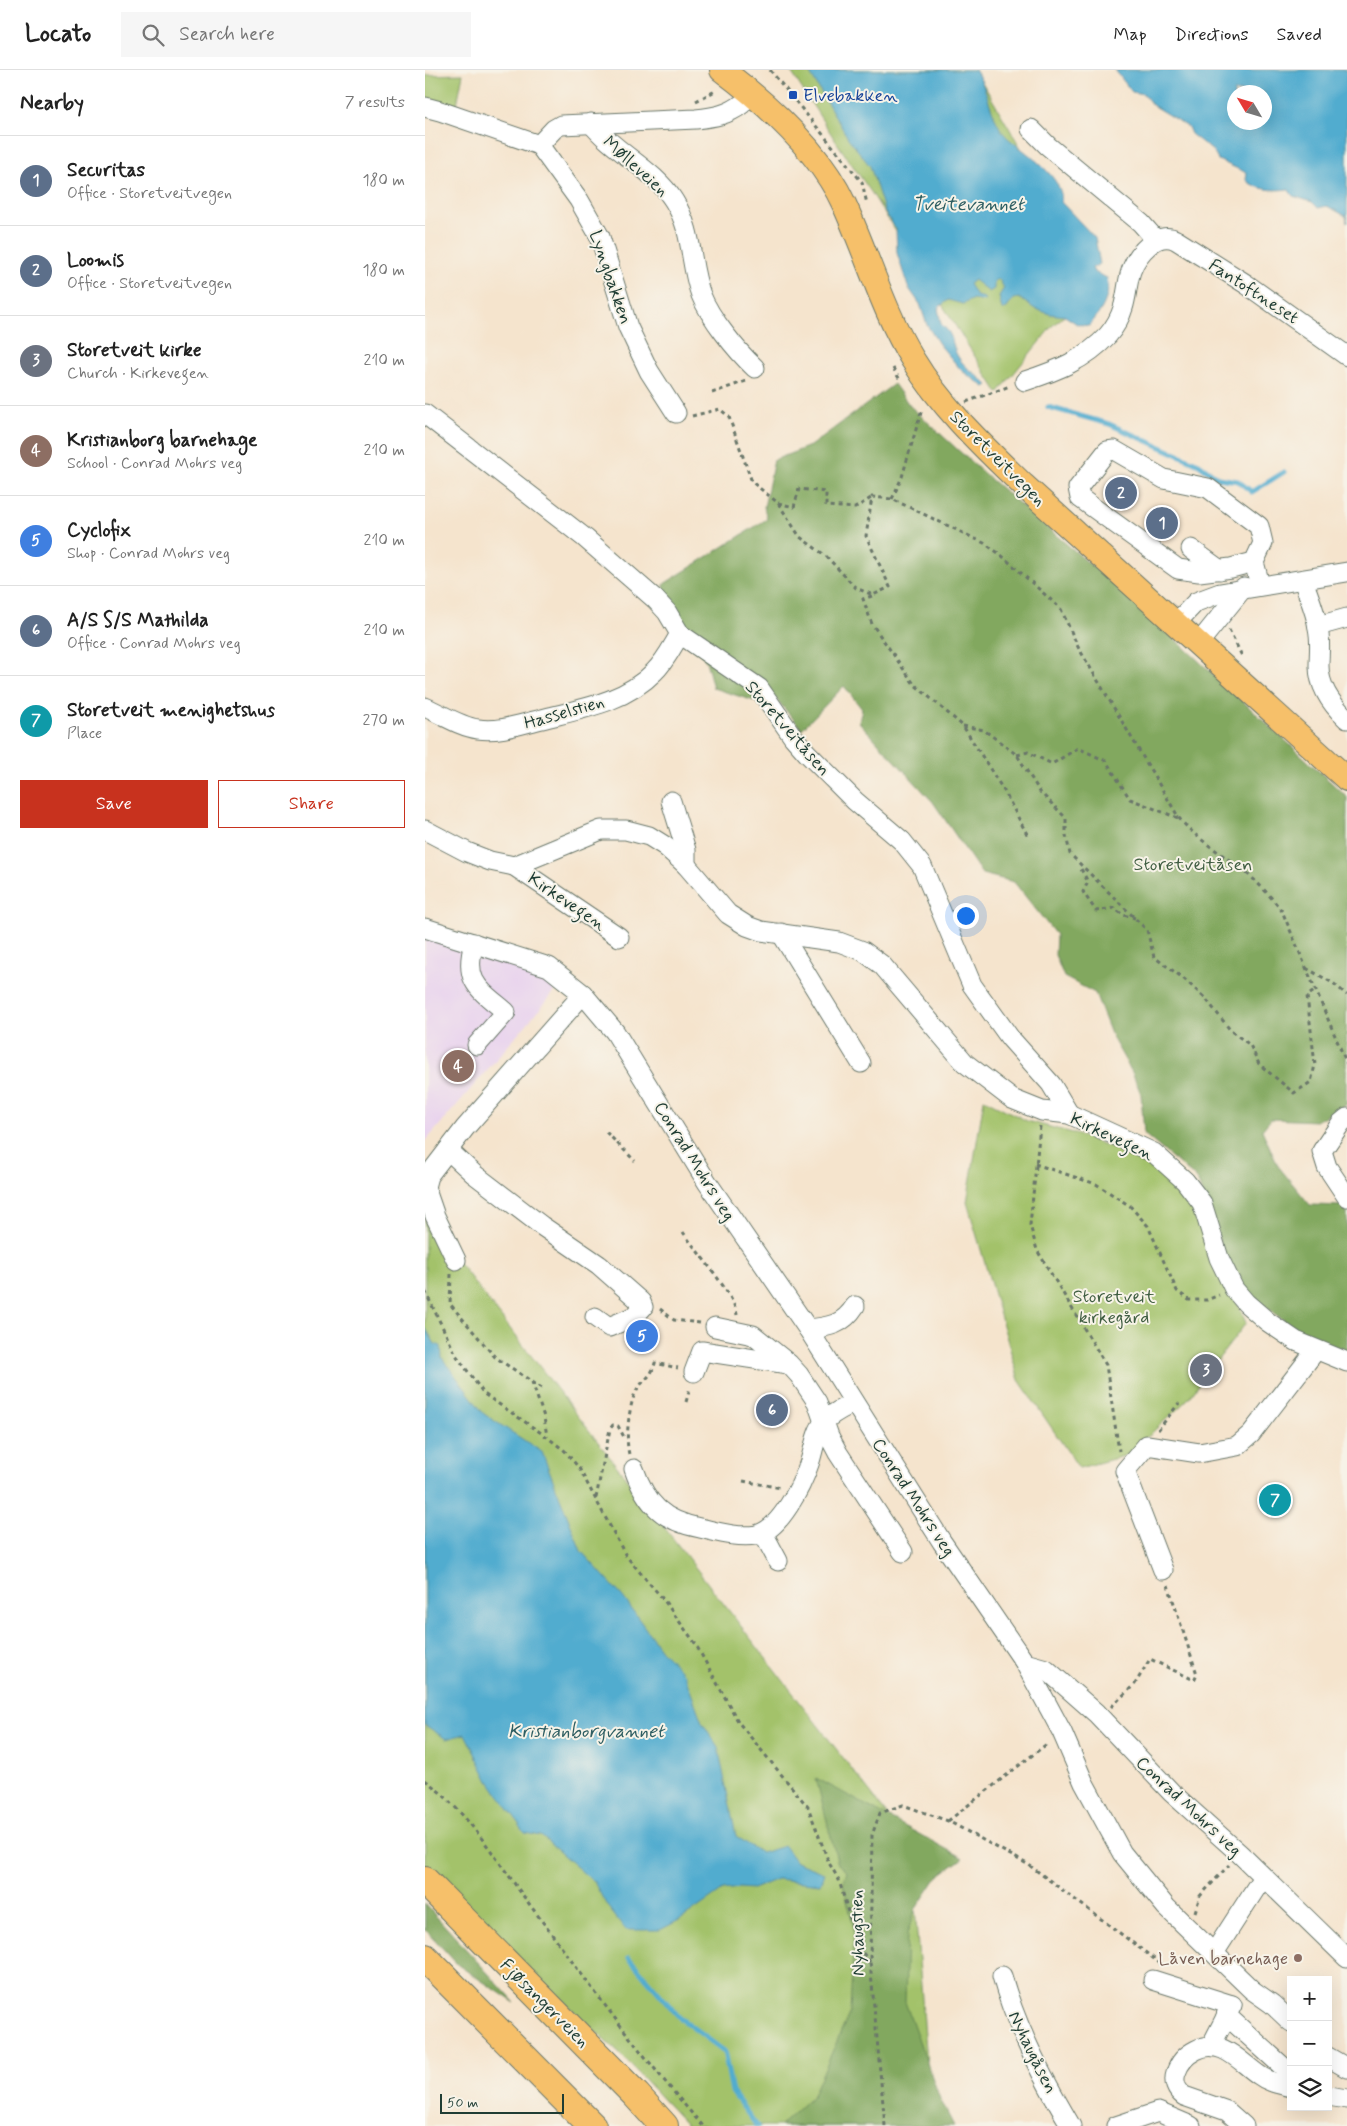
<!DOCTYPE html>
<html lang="en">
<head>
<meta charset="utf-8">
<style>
  :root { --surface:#fff; --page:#f6f6f6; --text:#222; --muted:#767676; --line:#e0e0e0; --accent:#c8321e }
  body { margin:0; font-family:Mynerve,sans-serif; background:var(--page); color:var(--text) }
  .controls { position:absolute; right:15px; bottom:15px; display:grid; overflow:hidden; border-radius:0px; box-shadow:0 5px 20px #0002 }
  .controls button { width:45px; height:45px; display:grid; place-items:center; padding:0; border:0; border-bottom:1px solid var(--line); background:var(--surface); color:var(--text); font:25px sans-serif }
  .compass { position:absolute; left:802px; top:15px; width:45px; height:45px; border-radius:50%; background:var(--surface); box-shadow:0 5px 20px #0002; rotate:308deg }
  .scale { position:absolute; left:15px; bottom:12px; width:124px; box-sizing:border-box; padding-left:5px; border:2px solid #1f3d34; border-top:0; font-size:14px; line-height:18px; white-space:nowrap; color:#1f3d34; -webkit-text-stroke:4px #f7f3e8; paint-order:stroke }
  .you { position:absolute; left:540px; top:845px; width:18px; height:18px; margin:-12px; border:4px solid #fff; border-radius:50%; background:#1a73e8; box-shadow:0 0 0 8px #1a73e833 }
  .badge { display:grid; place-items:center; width:32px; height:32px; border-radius:50%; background:var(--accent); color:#fff; font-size:16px; font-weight:700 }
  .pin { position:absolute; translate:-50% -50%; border:2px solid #fff; box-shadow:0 1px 5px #0006 }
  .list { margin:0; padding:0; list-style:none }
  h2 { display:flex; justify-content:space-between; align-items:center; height:65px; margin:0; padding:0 20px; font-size:21px }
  h2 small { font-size:16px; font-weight:400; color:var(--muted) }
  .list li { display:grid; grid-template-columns:32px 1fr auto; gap:15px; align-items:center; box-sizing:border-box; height:90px; padding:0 20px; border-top:1px solid var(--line) }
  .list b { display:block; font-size:19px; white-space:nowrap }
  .list p { margin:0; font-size:16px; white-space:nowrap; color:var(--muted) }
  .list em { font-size:16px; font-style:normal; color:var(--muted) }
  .actions { display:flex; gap:10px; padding:15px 20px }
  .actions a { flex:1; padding:11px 0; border:1px solid var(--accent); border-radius:0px; text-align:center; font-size:18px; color:var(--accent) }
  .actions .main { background:var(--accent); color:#fff }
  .icon { flex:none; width:28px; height:28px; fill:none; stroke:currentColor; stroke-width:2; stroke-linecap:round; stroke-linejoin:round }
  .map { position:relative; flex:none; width:922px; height:2056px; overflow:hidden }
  header { display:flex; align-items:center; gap:30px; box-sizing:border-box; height:70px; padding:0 25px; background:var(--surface); border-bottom:1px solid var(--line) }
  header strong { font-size:24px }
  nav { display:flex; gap:28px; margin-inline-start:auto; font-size:18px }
  .search { width:350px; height:45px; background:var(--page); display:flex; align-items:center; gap:12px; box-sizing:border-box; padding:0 18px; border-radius:0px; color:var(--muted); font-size:19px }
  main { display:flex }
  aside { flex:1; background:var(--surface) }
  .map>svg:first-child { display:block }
  .built { fill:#e8d2ee }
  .green { fill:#a3c26b; stroke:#618050 }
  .forest { fill:#82a85f; stroke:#50724a }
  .water { fill:#51accf; stroke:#387482; fill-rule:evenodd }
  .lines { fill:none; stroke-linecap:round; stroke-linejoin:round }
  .stream { stroke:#51accf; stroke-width:5 }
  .minor-casing { stroke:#6a776a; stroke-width:21 }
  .major-casing { stroke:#6a776a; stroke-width:26 }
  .highway-casing { stroke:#6a776a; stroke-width:30 }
  .path { stroke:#6a776a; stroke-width:3; stroke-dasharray:4 4; stroke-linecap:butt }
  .minor { stroke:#fff; stroke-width:19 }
  .major { stroke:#f6c06b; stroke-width:24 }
  .highway { stroke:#f6c06b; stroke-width:28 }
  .transit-dot { fill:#1a4fb4; stroke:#f7f3e8; stroke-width:2 }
  .education-dot { fill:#8d6e63; stroke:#f7f3e8; stroke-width:2 }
  .labels { text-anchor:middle; stroke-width:4; stroke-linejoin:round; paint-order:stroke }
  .transit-label { font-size:18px; fill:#164399; stroke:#f7f3e8; text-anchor:start }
  .street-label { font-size:18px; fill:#1f3d34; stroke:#f7f3e8 }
  .park-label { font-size:18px; fill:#405e42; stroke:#f7f3e8 }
  .education-label { font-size:18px; fill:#785e54; stroke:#f7f3e8; text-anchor:end }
  .water-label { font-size:19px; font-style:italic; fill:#2e5e62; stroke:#f7f3e8 }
</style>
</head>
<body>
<header>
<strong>Locato</strong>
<div class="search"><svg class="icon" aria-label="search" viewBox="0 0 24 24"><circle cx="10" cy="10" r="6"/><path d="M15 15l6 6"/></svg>Search here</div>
<nav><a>Map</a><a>Directions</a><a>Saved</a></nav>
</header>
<main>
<aside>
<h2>Nearby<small>7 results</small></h2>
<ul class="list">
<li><span class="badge" style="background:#5c6f8a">1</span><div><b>Securitas</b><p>Office · Storetveitvegen</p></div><em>180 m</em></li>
<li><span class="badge" style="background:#5c6f8a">2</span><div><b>Loomis</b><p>Office · Storetveitvegen</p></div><em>180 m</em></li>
<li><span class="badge" style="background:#6b7280">3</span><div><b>Storetveit kirke</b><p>Church · Kirkevegen</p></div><em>210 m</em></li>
<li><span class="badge" style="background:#8d6e63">4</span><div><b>Kristianborg barnehage</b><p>School · Conrad Mohrs veg</p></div><em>210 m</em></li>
<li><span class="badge" style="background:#3f7fe0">5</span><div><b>Cyclofix</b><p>Shop · Conrad Mohrs veg</p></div><em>210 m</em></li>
<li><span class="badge" style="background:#5c6f8a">6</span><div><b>A/S S/S Mathilda</b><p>Office · Conrad Mohrs veg</p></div><em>210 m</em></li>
<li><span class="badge" style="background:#0f9aa8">7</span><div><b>Storetveit menighetshus</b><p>Place</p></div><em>270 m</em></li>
</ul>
<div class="actions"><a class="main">Save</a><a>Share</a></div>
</aside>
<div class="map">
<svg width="922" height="2056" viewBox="0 0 922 2056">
  <rect width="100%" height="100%" fill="#f7f3e8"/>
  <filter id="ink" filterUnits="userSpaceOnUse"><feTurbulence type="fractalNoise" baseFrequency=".02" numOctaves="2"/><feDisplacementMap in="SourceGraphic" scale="10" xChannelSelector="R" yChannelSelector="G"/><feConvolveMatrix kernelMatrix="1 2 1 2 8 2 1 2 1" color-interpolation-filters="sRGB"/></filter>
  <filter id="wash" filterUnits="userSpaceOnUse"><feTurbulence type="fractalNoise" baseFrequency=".0096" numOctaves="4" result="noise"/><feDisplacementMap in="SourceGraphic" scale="20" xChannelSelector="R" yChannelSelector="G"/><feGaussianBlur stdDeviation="1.12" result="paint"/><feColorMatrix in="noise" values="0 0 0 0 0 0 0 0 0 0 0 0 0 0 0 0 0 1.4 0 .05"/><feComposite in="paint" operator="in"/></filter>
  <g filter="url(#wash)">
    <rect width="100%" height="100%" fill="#f5e4cd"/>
    <polygon class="built" points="0,864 117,907 132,919 0,1072"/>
    <g class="green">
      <polygon points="365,0 550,0 677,216 628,255 573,323 446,122 412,73"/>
      <polygon points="38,4 31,39 0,30 0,5"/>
      <polygon points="559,1029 602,1051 648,1063 726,1092 772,1139 821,1253 762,1330 703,1385 654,1398 594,1310 542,1132"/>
      <polygon points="0,1149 485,1774 507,2056 263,2056 198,1987 30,1829 0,1793"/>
    </g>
    <g class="forest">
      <polygon points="469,314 485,336 555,400 715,537 922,727 921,1035 891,1051 846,1049 837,1060 853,1096 885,1135 922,1136 922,1285 889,1273 810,1214 772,1109 719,1064 716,1024 708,1004 688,969 670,923 639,907 630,885 631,865 589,812 557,804 508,732 434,652 437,639 419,616 377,659 345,622 339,634 288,618 281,591 241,537 239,514 342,449 339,437 349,390 385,376"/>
      <polygon points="391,1708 538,1788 512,1807 490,1840 482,1864 480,1932 515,2029 529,2056 355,2056 388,2025 425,1942 429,1858 418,1814 422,1802 413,1794"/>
      <polygon points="0,1834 90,1933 33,1895 0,1859"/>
    </g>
    <g class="water">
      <path d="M383,0H550C564,19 566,54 584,69C601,83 641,109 636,132L670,168L675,194L667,198L669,202L682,208C686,227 676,242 664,256L652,254L640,246L625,244L610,239L594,228L588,229L582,238L577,240L574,226L579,218L574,209L569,211V219L564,222L549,210L544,214L551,226L559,228L560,231L548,229L538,234L523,230L513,238L516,254C530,266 525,270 532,285C539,298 553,305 563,315L560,317L537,301L514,274L502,255L495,234L483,217L472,183L471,159L460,143L445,96L423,68Z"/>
      <path d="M690,0H922V153L921,146L902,136L893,138L887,132L868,126L863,119C850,121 831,120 821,110L822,103L793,90L788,81L766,64L763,57L727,35L719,24L707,22ZM809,22H839V52H809Z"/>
      <polygon points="0,1257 10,1274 16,1276 17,1288 59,1344 117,1382 156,1481 198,1527 236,1580 259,1604 277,1652 293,1677 311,1766 336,1783 359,1776 371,1792 399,1803 395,1814 352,1809 328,1819 314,1818 298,1820 258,1848 235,1860 201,1860 182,1836 169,1812 116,1766 100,1763 64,1711 40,1664 21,1669 0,1655"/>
    </g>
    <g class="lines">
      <g class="stream">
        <polyline points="623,337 684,354 774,394 793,408 813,411 827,422 859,402"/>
        <polyline points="204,1888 255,1948 299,1981 307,2022 332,2056"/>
      </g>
    </g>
  </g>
  <g filter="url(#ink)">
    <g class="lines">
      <defs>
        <g id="minor">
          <path d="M0,37L15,41L114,75L129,59L136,55L271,49C289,47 303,45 317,34"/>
          <path d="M166,53C190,83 229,99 249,131C269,163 264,192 276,225C285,248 312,281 330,298"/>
          <polyline points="606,59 623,76 716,153 731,170"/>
          <polyline points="114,75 154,130 175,167 203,257 224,301 251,343"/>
          <path d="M600,311C631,301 660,290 683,265C689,258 695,248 698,238C702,226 702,213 706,201C712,184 732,160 751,170L821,214L922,286"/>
          <polyline points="0,344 160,468 230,529 242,542 255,564 334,618 368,667 382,683 430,731 477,771 497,796 547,915 585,968 626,1014 644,1044"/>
          <polyline points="766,479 795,500"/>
          <polyline points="829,492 806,498 774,502 753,499 655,428 653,418 682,381 689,380 739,409 783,418 834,456 838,473 829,492 835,515"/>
          <path d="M878,510C883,525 891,542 893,558C896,571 894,583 894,596C894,618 907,635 922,649"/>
          <polyline points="750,554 771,532 795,523 922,502"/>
          <polyline points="893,556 922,548"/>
          <polyline points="773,574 819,517"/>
          <path d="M0,637C16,644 36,657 53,659C75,662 96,654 117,649C156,639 200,632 229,602C240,592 247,577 255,564"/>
          <polyline points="246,731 261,780 261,795"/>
          <polyline points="0,760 42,782 65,791 89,796 176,760 201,760 224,766 240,776 261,795 303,844 322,856 336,861 414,872 438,881 457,895 540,993 587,1029 617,1041 644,1044 729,1083 760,1111 777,1133 794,1188 809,1219 821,1233 843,1252 871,1271 922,1292"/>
          <polyline points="89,796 194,867"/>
          <polyline points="0,858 124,897 158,924 190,962 282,1112 383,1259 517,1472 600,1593 637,1662 659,1713 697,1783 741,1837 827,1920 847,1934 866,1952"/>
          <polyline points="356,863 436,993"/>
          <path d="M49,873C38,912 54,919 81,942L52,975"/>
          <polyline points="922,1048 916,1053 897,1081 902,1097 922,1127"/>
          <polyline points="23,1080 49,1104 117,1156 174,1195 216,1232 218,1237 210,1246 184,1257 170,1247"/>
          <polyline points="0,1117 3,1106 40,1058 158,924"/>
          <polyline points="0,1117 10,1146 31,1190"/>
          <polyline points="290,1257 328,1265 364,1294 374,1305 392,1332 404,1366 413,1383 478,1482"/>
          <path d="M383,1259C404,1257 418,1255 430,1236"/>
          <polyline points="269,1302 277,1281 363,1294"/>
          <path d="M209,1399C221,1434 238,1451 275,1458C293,1462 313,1468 331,1465C355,1460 377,1415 384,1394C389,1381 390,1362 400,1351C407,1343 419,1338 428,1333"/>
          <polyline points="338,1463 353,1491"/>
          <polyline points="738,1500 700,1401 722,1375 774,1383 812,1376 826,1364 891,1280"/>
          <polyline points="600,1593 621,1599 671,1643 747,1723 815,1784 922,1888"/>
          <polyline points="789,1883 838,1807"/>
          <path d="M577,1906C591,1958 618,2009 646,2056"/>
          <polyline points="728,1910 807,1935"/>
          <polyline points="801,1945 866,2004"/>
          <polyline points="786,1976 807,1935"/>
          <polyline points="903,1987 922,1998"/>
          <polyline points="903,2026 922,2029"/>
          <polyline points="691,2056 733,2042 766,2056"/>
          <path d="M819,2056L802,2041L759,2026C751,2020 748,2012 751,2003C754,1993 761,1985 771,1980C796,1967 815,1992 834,2005C843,2012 855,2014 866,2017"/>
        </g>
        <path id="major" d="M297,0C342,34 395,82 419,134C443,186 458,241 488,290C517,338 559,377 598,415L922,709"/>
        <g id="highway">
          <polyline points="0,1811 211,2025 239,2056"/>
          <polyline points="0,1888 167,2056"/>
        </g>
      </defs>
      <use href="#minor" class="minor-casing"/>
      <use href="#major" class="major-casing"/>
      <use href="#highway" class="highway-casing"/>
      <g class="path">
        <polyline points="345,0 437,112 442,134"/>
        <polyline points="271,31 292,20"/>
        <polyline points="468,298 475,310"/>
        <polyline points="287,323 321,311"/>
        <polyline points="541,332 585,316"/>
        <path d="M267,346L295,339L304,347L327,412L353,433L375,467L401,486L431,518L448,525L465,517L441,466L447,427L467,429L559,473L575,484L636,539L653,577L754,748C772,770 798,784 820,802C834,813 846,827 857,841L922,994"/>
        <polyline points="467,429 477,407 497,339"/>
        <polyline points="353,433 369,437 374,419 401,422 401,436 430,438 446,428"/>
        <polyline points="447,526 438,529 447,554 489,614 538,656 579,721 603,766"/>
        <polyline points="804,560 817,586"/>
        <polyline points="538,656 559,660 592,685 615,722 641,748 641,765 645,784 722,860 729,887 758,908 781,929 806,961 825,975 834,994 869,1023 886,1012 890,995 882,926 892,919"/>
        <polyline points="592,685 603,682 627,694 653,678 681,691 705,729 753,748"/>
        <polyline points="656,799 663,812 658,822 671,841 689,838 698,845 710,848"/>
        <polyline points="881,898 908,913 922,925"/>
        <polyline points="615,1056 605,1155 612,1180 681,1295 694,1381"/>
        <polyline points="181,1062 210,1091"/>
        <polyline points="610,1094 671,1114 705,1136 723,1156 752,1221 764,1230 782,1230 794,1225"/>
        <path d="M258,1162C271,1181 310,1225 312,1245"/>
        <polyline points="26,1204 25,1234 70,1287 118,1319"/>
        <polyline points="0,1221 31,1285 59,1324 122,1367 140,1381 154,1398 201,1486 238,1529 270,1573 314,1653 383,1737 404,1793 414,1810 433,1877 445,1892"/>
        <polyline points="235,1239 249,1250 275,1253"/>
        <polyline points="107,1312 119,1347 122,1367"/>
        <polyline points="261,1332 265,1318"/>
        <polyline points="733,1360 754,1333"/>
        <path d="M204,1384C200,1370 204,1330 213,1318C221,1307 226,1308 230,1293L253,1298"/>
        <polyline points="318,1411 356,1418"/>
        <polyline points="171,1428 185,1359 188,1355 193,1356 199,1367 202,1368"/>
        <polyline points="686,1637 710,1614 725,1589 769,1610 772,1604 743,1515"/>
        <path d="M0,1710C43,1742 73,1792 105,1835C161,1910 216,1986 278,2056"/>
        <polyline points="523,1751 623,1673"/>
        <polyline points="770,1842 775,1826 804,1795"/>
        <polyline points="460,2056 445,1892 447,1765 455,1743 478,1735 523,1751 604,1795 736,1894"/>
      </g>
      <use href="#minor" class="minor"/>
      <use href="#major" class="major"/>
      <use href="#highway" class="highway"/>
    </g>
  </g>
  <rect class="transit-dot" x="363" y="20" width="10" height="10" rx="2.5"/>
  <circle class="education-dot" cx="873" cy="1888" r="5"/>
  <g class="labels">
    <g class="transit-label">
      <text x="378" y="31">Elvebakken</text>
    </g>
    <g class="street-label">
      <text transform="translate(211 96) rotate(42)" y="6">Mølleveien</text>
      <text transform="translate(186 207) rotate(71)" y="6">Lyngbakken</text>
      <text transform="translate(829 221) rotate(33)" y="6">Fantoftneset</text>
      <text transform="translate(573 388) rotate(45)" y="6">Storetveitvegen</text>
      <text transform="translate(139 642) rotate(-16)" y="6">Hasselstien</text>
      <text transform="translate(363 658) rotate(49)" y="6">Storetveitåsen</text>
      <text transform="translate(142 831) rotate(34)" y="6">Kirkevegen</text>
      <text transform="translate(687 1066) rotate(25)" y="6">Kirkevegen</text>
      <text transform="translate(270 1091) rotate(58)" y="6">Conrad Mohrs veg</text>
      <text transform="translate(489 1427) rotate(57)" y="6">Conrad Mohrs veg</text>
      <text transform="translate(764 1736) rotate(43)" y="6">Conrad Mohrs veg</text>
      <text transform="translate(432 1863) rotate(-91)" y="6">Nyhaugstien</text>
      <text transform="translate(120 1933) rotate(45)" y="6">Fjøsangerveien</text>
      <text transform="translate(608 1982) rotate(64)" y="6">Nyhaugåsen</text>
    </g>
    <g class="park-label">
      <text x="768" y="800">Storetveitåsen</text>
      <text x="689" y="1232">Storetveit<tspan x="689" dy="21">kirkegård</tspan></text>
    </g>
    <g class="education-label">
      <text x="863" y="1894">Låven barnehage</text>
    </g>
    <g class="water-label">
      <text x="543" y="140">Tveitevannet</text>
      <text x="161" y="1667">Kristianborgvannet</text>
    </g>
  </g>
</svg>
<div class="controls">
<button>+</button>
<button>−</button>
<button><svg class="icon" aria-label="layers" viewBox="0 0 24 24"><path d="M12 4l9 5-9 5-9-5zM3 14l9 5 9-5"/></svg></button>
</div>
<svg class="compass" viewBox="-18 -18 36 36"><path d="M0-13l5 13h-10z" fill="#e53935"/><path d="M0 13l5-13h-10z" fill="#767676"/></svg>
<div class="scale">50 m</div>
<div class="you"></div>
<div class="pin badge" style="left:737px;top:453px;background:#5c6f8a">1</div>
<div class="pin badge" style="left:696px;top:423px;background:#5c6f8a">2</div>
<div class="pin badge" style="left:781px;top:1300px;background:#6b7280">3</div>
<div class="pin badge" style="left:33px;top:996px;background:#8d6e63">4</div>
<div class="pin badge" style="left:217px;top:1266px;background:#3f7fe0">5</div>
<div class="pin badge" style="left:347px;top:1340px;background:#5c6f8a">6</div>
<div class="pin badge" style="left:850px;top:1430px;background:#0f9aa8">7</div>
</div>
</main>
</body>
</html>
